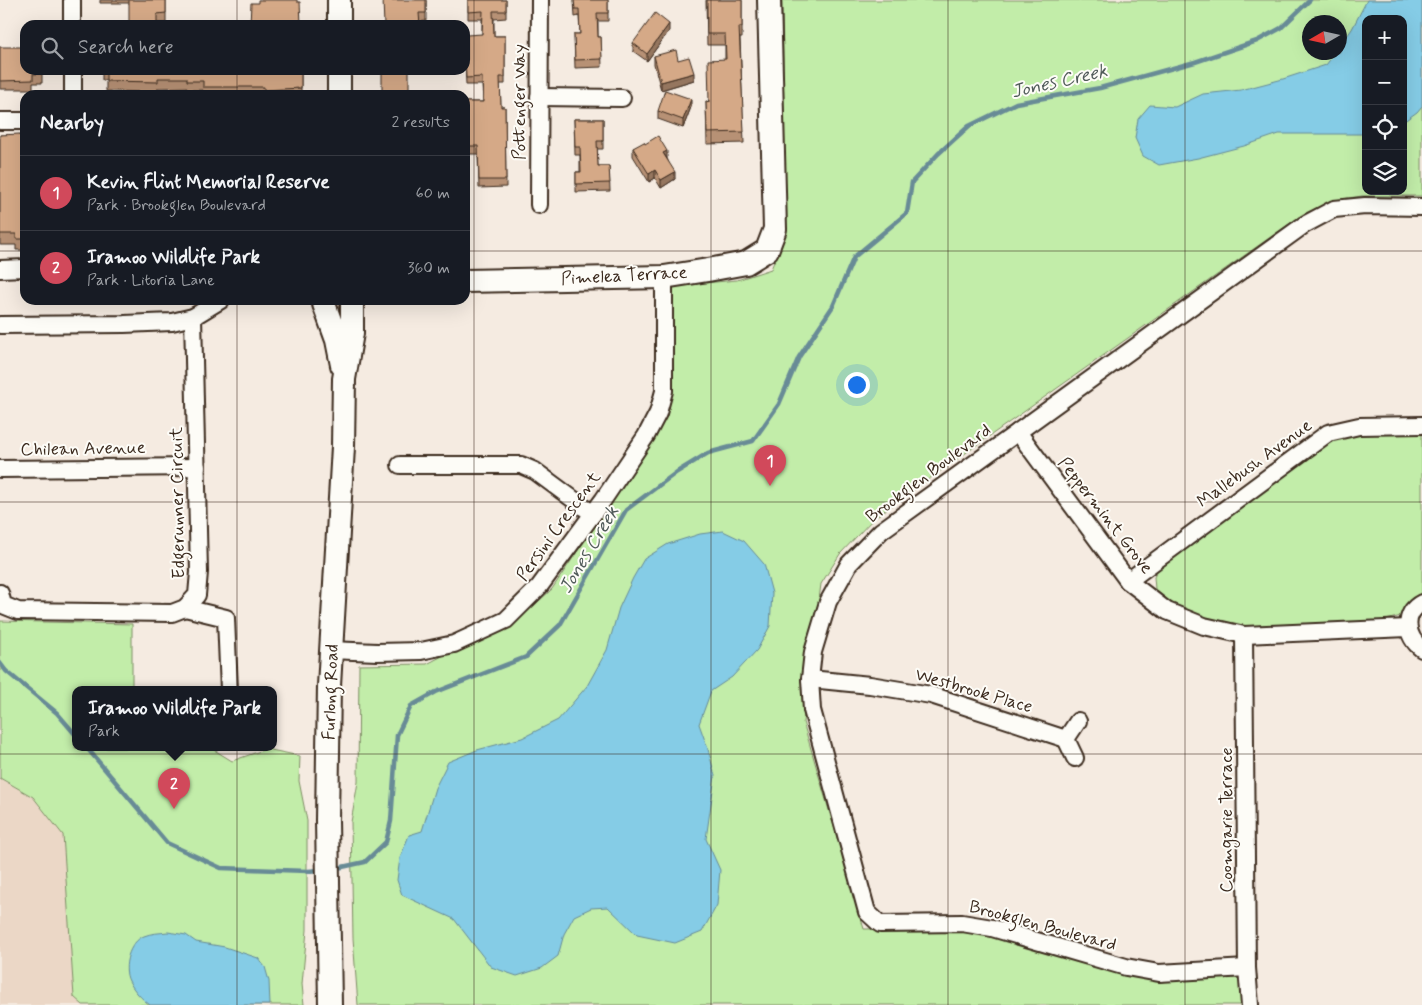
<!DOCTYPE html>
<html lang="en">
<head>
<meta charset="utf-8">
<style>
  :root { --surface:#171b24; --page:#242831; --text:#f1f3f6; --muted:#9ea1a6; --line:#363941; --accent:#d1495b }
  body { margin:0; font-family:Mynerve,sans-serif; background:var(--page); color:var(--text) }
  .controls { position:absolute; right:15px; top:15px; display:grid; overflow:hidden; border-radius:10px; box-shadow:0 5px 20px #0002 }
  .controls button { width:45px; height:45px; display:grid; place-items:center; padding:0; border:0; border-bottom:1px solid var(--line); background:var(--surface); color:var(--text); font:25px sans-serif }
  .compass { position:absolute; left:1302px; top:15px; width:45px; height:45px; border-radius:50%; background:var(--surface); box-shadow:0 5px 20px #0002; rotate:261deg }
  .you { position:absolute; left:856px; top:384px; width:18px; height:18px; margin:-12px; border:4px solid #fff; border-radius:50%; background:#1a73e8; box-shadow:0 0 0 8px #1a73e833 }
  .badge { display:grid; place-items:center; width:32px; height:32px; border-radius:50%; background:var(--accent); color:#fff; font-size:16px; font-weight:700 }
  .pin { position:absolute; translate:-50% -41px; filter:drop-shadow(0 1px 2px #0008) }
  .pin::after { content:''; position:absolute; top:26px; width:18px; height:15px; background:inherit; clip-path:polygon(0 0,100% 0,50% 100%) }
  .popup { position:absolute; left:72px; top:686px; width:205px; height:65px; box-sizing:border-box; display:grid; place-content:center; border-radius:10px; background:var(--surface); filter:drop-shadow(0 1px 4px #0005); font-size:16px; white-space:nowrap; color:var(--muted) }
  .popup b { font-size:19px; color:var(--text) }
  .popup::after { content:''; position:absolute; left:50%; top:100%; margin-left:-10px; border:10px solid transparent; border-top-color:var(--surface) }
  .list { margin:0; padding:0; list-style:none }
  h2 { display:flex; justify-content:space-between; align-items:center; height:65px; margin:0; padding:0 20px; font-size:21px }
  h2 small { font-size:16px; font-weight:400; color:var(--muted) }
  .list li { display:grid; grid-template-columns:32px 1fr auto; gap:15px; align-items:center; box-sizing:border-box; height:75px; padding:0 20px; border-top:1px solid var(--line) }
  .list b { display:block; font-size:19px; white-space:nowrap }
  .list p { margin:0; font-size:16px; white-space:nowrap; color:var(--muted) }
  .list em { font-size:16px; font-style:normal; color:var(--muted) }
  .icon { flex:none; width:28px; height:28px; fill:none; stroke:currentColor; stroke-width:2; stroke-linecap:round; stroke-linejoin:round }
  .map { position:relative; flex:none; width:1422px; height:1005px; overflow:hidden }
  .search { position:absolute; background:var(--surface); box-shadow:0 5px 20px #0002; left:20px; top:20px; width:450px; height:55px; display:flex; align-items:center; gap:12px; box-sizing:border-box; padding:0 18px; border-radius:15px; color:var(--muted); font-size:19px }
  .panel { position:absolute; background:var(--surface); box-shadow:0 5px 20px #0002; left:20px; top:90px; width:450px; height:215px; border-radius:15px }
  .map>svg:first-child { display:block }
  .built { fill:#ebd7c6 }
  .green { fill:#c2eda9; stroke:#7e8c64; fill-rule:evenodd }
  .water { fill:#85cce6; stroke:#678b96 }
  .lines { fill:none; stroke-linecap:round; stroke-linejoin:round }
  .stream { stroke:#678b96; stroke-width:4.5 }
  .street-casing { stroke:#3b2a1e; stroke-width:20 }
  .secondary-casing { stroke:#3b2a1e; stroke-width:26 }
  .street { stroke:#fdfcf7; stroke-width:16 }
  .secondary { stroke:#fdfcf7; stroke-width:22 }
  .wall { fill:#b79174; stroke:#3b2a1e }
  .shaded-wall { fill:#95765e; stroke:#3b2a1e }
  .building { fill:#d5a987; stroke:#3b2a1e }
  .grid { fill:none; stroke:#3b2a1e; stroke-width:1; stroke-opacity:0.55 }
  .labels { text-anchor:middle; stroke-width:4; stroke-linejoin:round; paint-order:stroke }
  .street-label { font-size:18px; fill:#3b2a1e; stroke:#fdfcf7 }
  .water-label { font-size:19px; font-style:italic; fill:#515b5a; stroke:#fdfcf7 }
</style>
</head>
<body>
<div class="map">
<svg width="1422" height="1005" viewBox="0 0 1422 1005">
  <rect width="100%" height="100%" fill="#f5ebe1"/>
  <filter id="ink" filterUnits="userSpaceOnUse"><feTurbulence type="fractalNoise" baseFrequency=".02" numOctaves="2"/><feDisplacementMap in="SourceGraphic" scale="10" xChannelSelector="R" yChannelSelector="G"/><feConvolveMatrix kernelMatrix="1 2 1 2 8 2 1 2 1" color-interpolation-filters="sRGB"/></filter>
  <g filter="url(#ink)">
    <polygon class="built" points="0,778 33,797 63,835 74,997 83,1005 0,1005"/>
    <g class="green">
      <path d="M782,0H1422V196H1362L1335,200L1303,214L874,518L840,554L821,584L803,722L864,929L957,928L1121,971L1239,974L1243,1005H358L353,938L351,822L358,782L359,665L427,664L527,612L552,589L643,454L664,416L672,373L673,286L737,280L771,269L786,233ZM1366,19H1403V191H1366ZM1310,22H1340V52H1310Z"/>
      <polygon points="1422,432 1422,593 1412,600 1401,616 1382,621 1243,626 1203,618 1168,601 1155,589 1154,577 1159,567 1331,439 1359,433"/>
      <polygon points="0,621 132,624 132,690 75,690 75,748 211,748 232,761 266,749 300,756 299,781 307,821 307,930 302,984 304,1005 83,1005 74,997 63,835 33,797 0,778"/>
    </g>
    <g class="water">
      <polygon points="1367,0 1422,0 1422,106 1417,112 1403,122 1403,19 1366,19 1366,134 1279,134 1244,146 1198,158 1159,165 1143,156 1135,138 1138,119 1150,105 1175,107 1203,94 1241,90 1283,79 1326,65 1335,53 1340,52 1340,46 1352,29"/>
      <polygon points="723,531 744,541 764,564 772,593 770,626 757,650 732,677 711,691 699,724 708,749 715,776 706,839 720,870 717,905 702,932 675,943 637,935 608,907 591,908 574,916 564,934 558,956 542,968 517,976 491,967 454,919 402,895 397,880 400,858 409,835 422,831 435,788 448,762 477,750 522,738 558,720 587,686 607,650 619,608 633,578 644,559 668,544 700,534"/>
      <path d="M168,932L186,935L196,942L225,947L258,958L265,967L269,981L270,1005H150C142,999 134,991 129,981C122,967 129,942 144,936C151,933 160,933 168,932Z"/>
    </g>
    <g class="lines">
      <g class="stream">
        <polyline points="0,663 6,671 57,713 75,734"/>
        <polyline points="87,748 167,843 221,868 308,871 320,870"/>
        <polyline points="333,869 365,862 386,842 391,821 397,735 411,706 436,692 526,657 560,625 626,510 677,472 708,453 753,441 779,404 799,357 833,306 854,257 907,213 912,182 938,154 969,126 1016,103 1100,88 1195,62 1257,41 1281,28 1310,0"/>
      </g>
      <defs>
        <g id="street">
          <polyline points="72,0 72,25"/>
          <polyline points="73,70 73,95"/>
          <polyline points="539,97 622,98"/>
          <polyline points="0,121 25,121"/>
          <polyline points="539,205 540,0"/>
          <polyline points="0,269 25,268"/>
          <polyline points="0,325 124,324 172,322 193,317 221,300"/>
          <polyline points="1018,432 1128,581 1167,611 1204,626 1244,635 1408,628"/>
          <polyline points="400,465 521,465 535,471 593,514"/>
          <polyline points="0,469 197,467"/>
          <polyline points="1128,581 1328,433 1359,426 1422,425"/>
          <polyline points="0,593 3,605 18,611 172,613 185,608 197,595 199,572 193,317"/>
          <path d="M1422,603C1402,613 1406,637 1422,649"/>
          <polyline points="185,608 226,618 229,690"/>
          <polyline points="1244,635 1247,968 1250,1005"/>
          <polyline points="330,650 377,652 421,651 454,644 506,620 539,587 603,500 646,436 658,413 664,391 664,277"/>
          <polyline points="810,679 870,685 931,695 1066,739"/>
          <polyline points="1075,758 1066,739 1078,721"/>
          <polyline points="1247,968 1159,973 1126,967 992,928 962,923 880,924 867,912 812,710 810,679 813,652 828,602 849,564 881,531 1304,225 1334,209 1365,206 1422,207"/>
        </g>
        <g id="secondary">
          <polyline points="339,25 339,0"/>
          <polyline points="339,95 339,70"/>
          <polyline points="465,281 664,277 708,270 746,263 767,250 775,229 769,0"/>
          <polyline points="324,304 337,340 342,365"/>
          <polyline points="330,1005 327,820 329,686 343,447 344,379 352,333 352,300"/>
        </g>
      </defs>
      <use href="#street" class="street-casing"/>
      <use href="#secondary" class="secondary-casing"/>
      <use href="#street" class="street"/>
      <use href="#secondary" class="secondary"/>
    </g>
    <g class="wall">
      <polygon points="100,0 166,0 166,23 157,23 129,3 100,3"/>
      <polygon points="426,0 426,21 384,25"/>
      <polygon points="468,0 506,0 506,18 494,19 494,36 505,36 505,84 500,84 501,107 505,107 506,187 479,188 478,154 465,154 465,102 483,102 482,85 466,85 465,60 467,60 482,34 482,19 468,19"/>
      <polygon points="574,0 608,0 608,21 598,21 598,37 601,37 602,67 575,68 574,34 580,34 579,16 575,17"/>
      <polygon points="706,0 742,0 742,38 740,38 744,143 707,144 706,101 708,102 725,59 725,45 707,45"/>
      <polygon points="669,31 647,61 633,51 633,43"/>
      <polygon points="0,47 42,70 42,83 33,83 33,89 0,89"/>
      <polygon points="654,56 678,60 694,80 661,90 654,64"/>
      <polygon points="102,70 301,70 301,95 203,95 203,90 187,90 187,87 158,88 158,92 106,91 106,80 102,80"/>
      <polygon points="691,107 683,128 658,119 658,111"/>
      <polygon points="574,119 603,119 603,149 597,149 598,166 609,166 610,191 576,192 576,172 580,172 580,155 575,155"/>
      <polygon points="0,135 25,136 25,250 16,250 16,245 0,245"/>
      <polygon points="645,144 667,158 675,179 661,188 655,178 649,182 633,156 633,148"/>
    </g>
    <g class="shaded-wall">
      <polygon points="669,24 669,31 647,61 647,54"/>
      <polygon points="694,73 694,80 661,90 661,82"/>
      <polygon points="691,99 691,107 683,128 683,120"/>
      <polygon points="667,151 667,158 663,153"/>
      <polygon points="655,170 655,178 649,182 649,174"/>
      <polygon points="675,172 675,179 661,188 661,180"/>
    </g>
    <g class="building">
      <polygon points="129,0 166,0 166,13 157,14 157,25 129,25"/>
      <polygon points="258,0 297,0 297,2 300,2 301,25 250,25 251,3 258,3"/>
      <polygon points="383,0 426,0 426,13 419,13 420,25 384,25"/>
      <polygon points="468,0 506,0 506,11 493,11 494,36 505,36 505,77 500,77 501,107 505,107 506,180 479,180 478,146 465,146 465,102 483,102 482,77 466,78 465,60 467,60 467,35 482,34 483,11 468,12"/>
      <polygon points="574,0 608,0 608,13 597,13 598,37 601,37 602,59 575,60 574,34 580,34 579,9 575,9"/>
      <polygon points="707,0 742,0 742,27 739,27 744,132 707,133 706,101 709,102 708,60 726,59 725,34 707,34"/>
      <polygon points="655,13 669,24 647,54 633,43"/>
      <polygon points="0,47 25,47 25,70 42,70 42,74 33,74 33,80 0,81"/>
      <polygon points="676,50 678,60 689,57 694,73 661,82 654,56"/>
      <polygon points="106,70 301,70 301,88 264,90 264,87 203,87 203,81 187,81 187,78 158,78 158,82 106,81"/>
      <rect x="382" y="70" width="27" height="25"/>
      <polygon points="665,90 691,99 683,120 658,111"/>
      <polygon points="574,119 603,119 603,141 597,141 598,166 609,166 610,183 576,184 576,172 581,172 580,147 575,147"/>
      <polygon points="20,134 20,136 25,136 25,239 16,239 16,234 0,234 0,135"/>
      <polygon points="658,136 667,151 663,153 675,172 661,180 655,170 649,174 633,148 644,142 645,144"/>
    </g>
  </g>
  <path class="grid" d="M237,0V25M474,0V1005M711,0V1005M948,0V1005M1185,0V1005M237,70V95M0,251H25M465,251H1422M237,300V1005M0,502H1422M0,754H1422"/>
  <g class="labels">
    <g class="street-label">
      <text transform="translate(519 102) rotate(-90)" y="6">Pottenger Way</text>
      <text transform="translate(624 275) rotate(-3)" y="6">Pimelea Terrace</text>
      <text transform="translate(83 448) rotate(-1)" y="6">Chilean Avenue</text>
      <text transform="translate(1254 463) rotate(-36)" y="6">Mallebush Avenue</text>
      <text transform="translate(928 473) rotate(-37)" y="6">Brookglen Boulevard</text>
      <text transform="translate(177 503) rotate(-91)" y="6">Edgerunner Circuit</text>
      <text transform="translate(1106 515) rotate(52)" y="6">Peppermint Grove</text>
      <text transform="translate(558 526) rotate(-54)" y="6">Persini Crescent</text>
      <text transform="translate(974 690) rotate(16)" y="6">Westbrook Place</text>
      <text transform="translate(330 692) rotate(-88)" y="6">Furlong Road</text>
      <text transform="translate(1226 820) rotate(-90)" y="6">Coomgarie Terrace</text>
      <text transform="translate(1043 925) rotate(15)" y="6">Brookglen Boulevard</text>
    </g>
    <g class="water-label">
      <text transform="translate(1059 80) rotate(-13)" y="7">Jones Creek</text>
      <text transform="translate(588 549) rotate(-59)" y="7">Jones Creek</text>
    </g>
  </g>
</svg>
<div class="controls">
<button>+</button>
<button>−</button>
<button><svg class="icon" aria-label="locate" viewBox="0 0 24 24"><circle cx="12" cy="12" r="6"/><path d="M12 2v4M12 18v4M2 12h4M18 12h4"/></svg></button>
<button><svg class="icon" aria-label="layers" viewBox="0 0 24 24"><path d="M12 4l9 5-9 5-9-5zM3 14l9 5 9-5"/></svg></button>
</div>
<svg class="compass" viewBox="-18 -18 36 36"><path d="M0-13l5 13h-10z" fill="#e53935"/><path d="M0 13l5-13h-10z" fill="#9ea1a6"/></svg>
<div class="you"></div>
<div class="pin badge" style="left:770px;top:486px">1</div>
<div class="pin badge" style="left:174px;top:809px">2</div>
<div class="popup"><b>Iramoo Wildlife Park</b>Park</div>
<div class="search"><svg class="icon" aria-label="search" viewBox="0 0 24 24"><circle cx="10" cy="10" r="6"/><path d="M15 15l6 6"/></svg>Search here</div>
<section class="panel">
<h2>Nearby<small>2 results</small></h2>
<ul class="list">
<li><span class="badge">1</span><div><b>Kevin Flint Memorial Reserve</b><p>Park · Brookglen Boulevard</p></div><em>60 m</em></li>
<li><span class="badge">2</span><div><b>Iramoo Wildlife Park</b><p>Park · Litoria Lane</p></div><em>360 m</em></li>
</ul>
</section>
</div>
</body>
</html>
